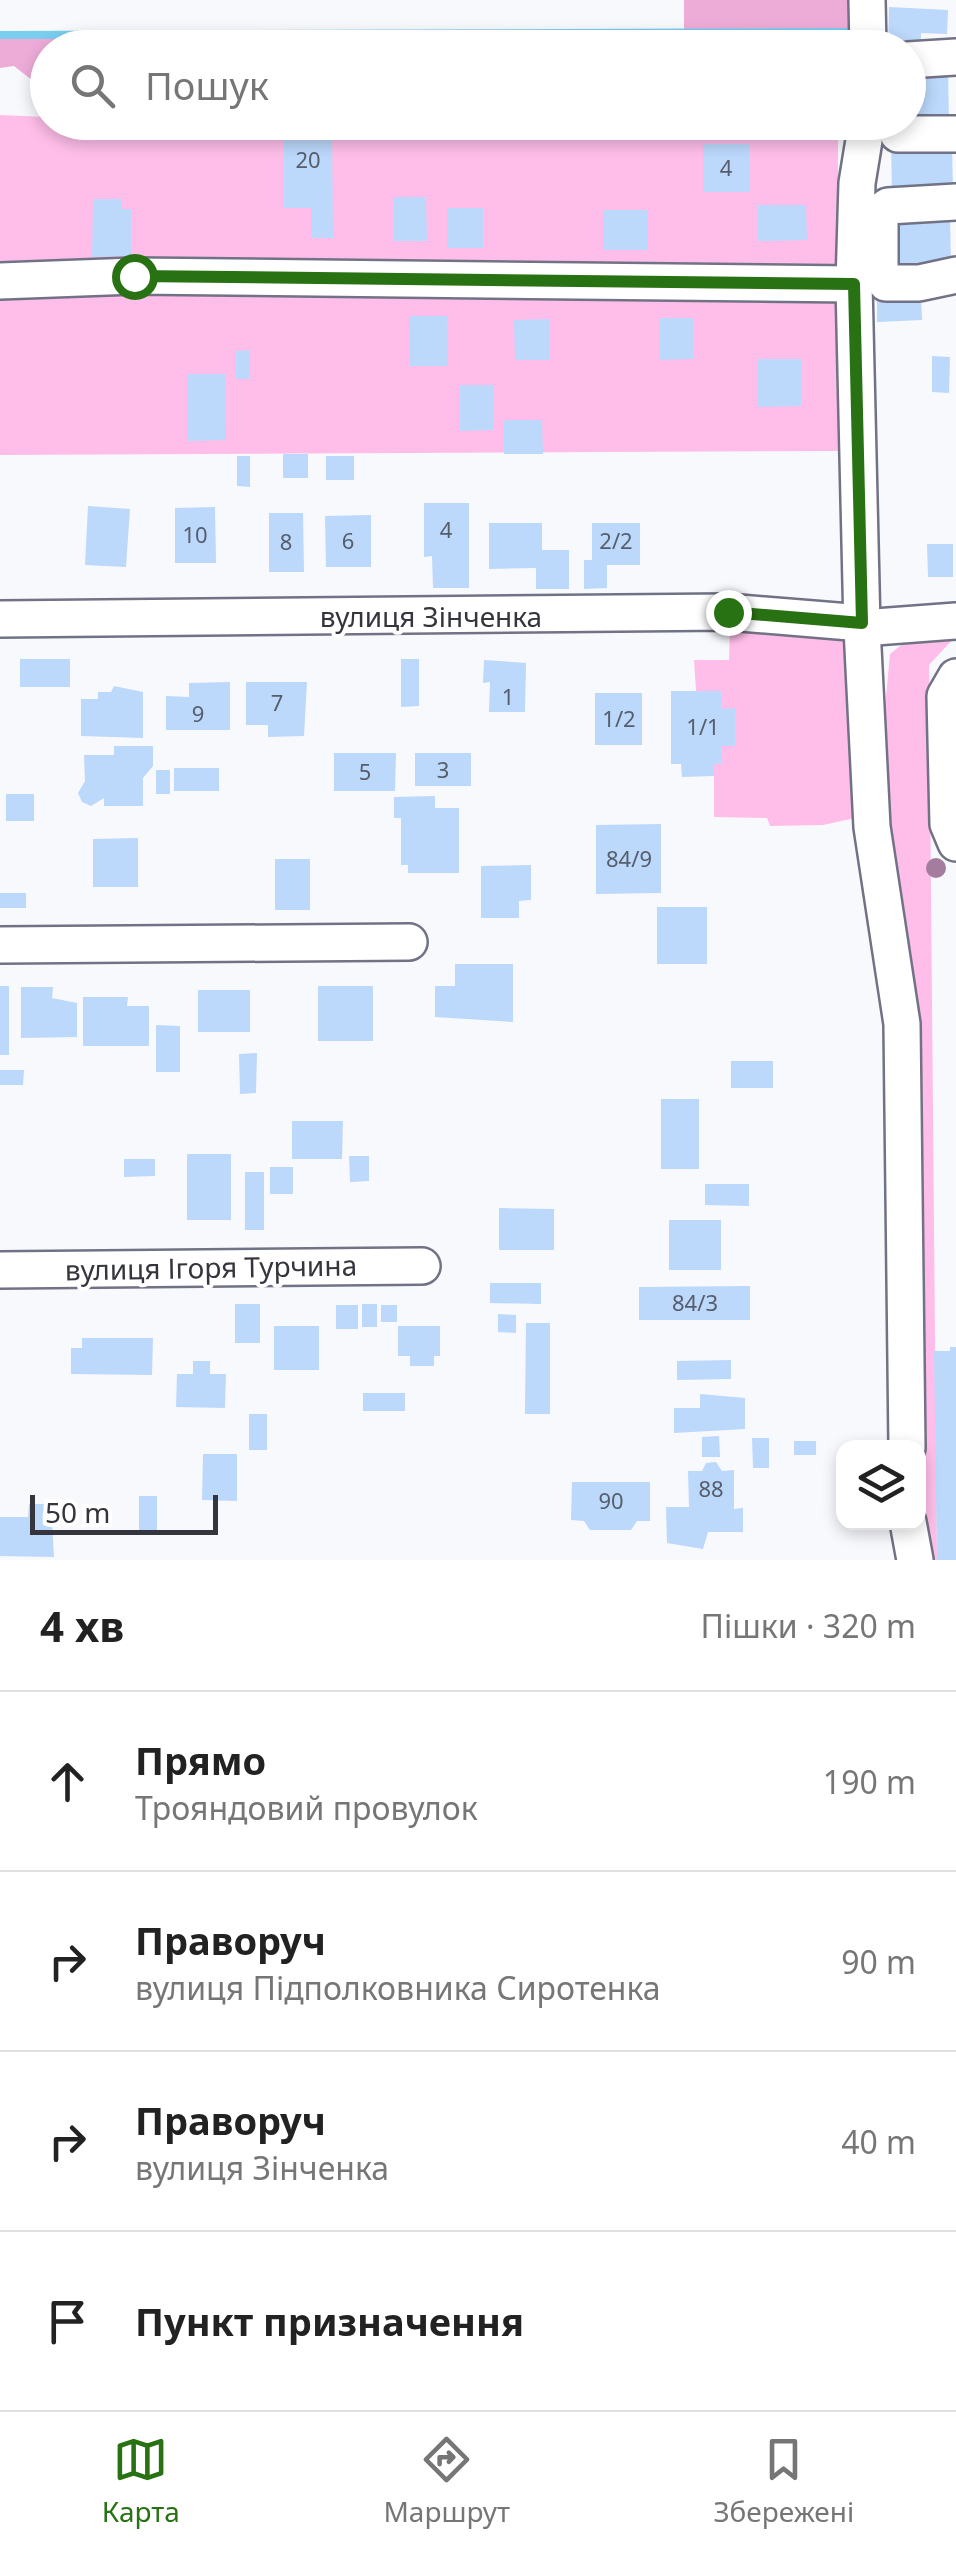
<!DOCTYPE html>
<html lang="uk">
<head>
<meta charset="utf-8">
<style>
  :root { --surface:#fff; --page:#f2f2f2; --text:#222; --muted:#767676; --line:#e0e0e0; --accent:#297214 }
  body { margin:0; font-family:"Noto Sans",sans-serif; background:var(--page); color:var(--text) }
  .controls { position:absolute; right:30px; bottom:30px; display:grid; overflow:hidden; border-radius:20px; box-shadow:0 5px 15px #0003 }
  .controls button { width:90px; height:90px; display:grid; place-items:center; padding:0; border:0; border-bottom:2px solid var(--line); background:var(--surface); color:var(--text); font:50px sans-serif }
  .scale { position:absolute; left:30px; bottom:25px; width:188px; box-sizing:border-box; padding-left:10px; border:5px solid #34353d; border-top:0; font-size:28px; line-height:35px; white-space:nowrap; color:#34353d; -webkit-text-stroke:8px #fff; paint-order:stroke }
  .stop { position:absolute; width:30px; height:30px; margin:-22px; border:8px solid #297214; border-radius:50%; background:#fff }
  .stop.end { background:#297214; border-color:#fff; box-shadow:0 2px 10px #0008 }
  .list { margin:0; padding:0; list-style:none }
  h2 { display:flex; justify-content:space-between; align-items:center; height:130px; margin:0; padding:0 40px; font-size:42px }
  h2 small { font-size:32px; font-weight:400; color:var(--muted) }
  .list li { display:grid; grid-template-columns:65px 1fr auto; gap:30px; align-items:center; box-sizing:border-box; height:180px; padding:0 40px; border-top:2px solid var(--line) }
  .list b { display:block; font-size:38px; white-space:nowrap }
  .list p { margin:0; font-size:32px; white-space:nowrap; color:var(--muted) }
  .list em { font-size:32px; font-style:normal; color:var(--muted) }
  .icon { flex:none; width:55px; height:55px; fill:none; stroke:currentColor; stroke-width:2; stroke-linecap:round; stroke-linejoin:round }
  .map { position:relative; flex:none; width:956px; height:1560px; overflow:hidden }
  .search { position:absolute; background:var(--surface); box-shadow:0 5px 15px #0003; left:30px; right:30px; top:30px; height:110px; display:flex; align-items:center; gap:25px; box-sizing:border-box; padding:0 35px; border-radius:55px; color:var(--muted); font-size:38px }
  .sheet { height:850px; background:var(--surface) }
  nav { display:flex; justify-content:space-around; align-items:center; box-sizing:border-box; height:140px; border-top:2px solid var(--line); background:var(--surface); font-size:28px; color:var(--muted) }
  nav a { display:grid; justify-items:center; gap:5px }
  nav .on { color:var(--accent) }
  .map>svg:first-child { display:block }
  .green { fill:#febee9 }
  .forest { fill:#edacd8 }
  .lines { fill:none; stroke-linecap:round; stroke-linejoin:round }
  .stream { stroke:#7acef0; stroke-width:8 }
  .building { fill:#bcd8fb }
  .minor-casing { stroke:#717285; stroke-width:40 }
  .minor { stroke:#fff; stroke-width:35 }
  .tree { fill:#a47c9d }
  .route { stroke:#297214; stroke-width:12 }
  .labels { text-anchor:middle; stroke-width:8; stroke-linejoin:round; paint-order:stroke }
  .number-label { font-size:22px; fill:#565e6c }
  .street-label { font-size:28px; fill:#34353d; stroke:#fff }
</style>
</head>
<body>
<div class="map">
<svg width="956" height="1560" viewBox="0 0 956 1560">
  <rect width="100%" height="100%" fill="#f8f9fd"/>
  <g class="green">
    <polygon points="0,115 47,117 48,122 838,123 838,451 0,455"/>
    <polygon points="730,626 848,639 855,818 823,825 770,826 767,818 714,817 714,764 721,763 721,746 735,745 735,709 721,709 720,691 696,691 694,660 729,660"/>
    <polygon points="956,636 929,665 937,1560 929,1560 921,1514 925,1443 880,760 890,654 905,642"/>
  </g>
  <g class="forest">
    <polygon points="684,0 865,0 867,33 684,32"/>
    <polygon points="133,34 133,47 48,48 47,92 14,66 0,68 0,35"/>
  </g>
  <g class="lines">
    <polyline class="stream" points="0,35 845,32"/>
  </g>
  <g class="building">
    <polygon points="889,7 948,10 947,34 921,33 921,49 888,48"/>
    <polygon points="948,70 949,122 908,122 908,71"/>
    <polygon points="332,128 333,238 311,238 311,208 284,208 284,129"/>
    <rect x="703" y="144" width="46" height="48"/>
    <polygon points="952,144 953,192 892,194 891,145"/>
    <polygon points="393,197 426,197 427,241 393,241"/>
    <polygon points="93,199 122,199 122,209 131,209 131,256 92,257"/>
    <polygon points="758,205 806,205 807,240 758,241"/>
    <rect x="447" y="208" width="36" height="40"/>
    <rect x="603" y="210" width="45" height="40"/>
    <polygon points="950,216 951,265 891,265 890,217"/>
    <polygon points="921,296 922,320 877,322 877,297"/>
    <polygon points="409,316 447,316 448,366 410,366"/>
    <polygon points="660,318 693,318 693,359 660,360"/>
    <polygon points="549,319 549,360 515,360 514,320"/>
    <polygon points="250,350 250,379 236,379 236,351"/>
    <polygon points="932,356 950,357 949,393 932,392"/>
    <polygon points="757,359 801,359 801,406 757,407"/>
    <polygon points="187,374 225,374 226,440 187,441"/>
    <polygon points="460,385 494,385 494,430 460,431"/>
    <polygon points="504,420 542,420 543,454 504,454"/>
    <rect x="283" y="454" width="25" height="24"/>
    <polygon points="237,456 250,456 250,487 237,486"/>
    <rect x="326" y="456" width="28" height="24"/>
    <polygon points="424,503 469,503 469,588 433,588 432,556 424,557"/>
    <polygon points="88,506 130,509 126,567 85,565"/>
    <polygon points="215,507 216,563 175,563 175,508"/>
    <polygon points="269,513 303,513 304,572 269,572"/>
    <polygon points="371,515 371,567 326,567 325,516"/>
    <polygon points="489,523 542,523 542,550 569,550 569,589 536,589 536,568 489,569"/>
    <polygon points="592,523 640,523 640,565 607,565 607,588 584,589 584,560 592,560"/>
    <polygon points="927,544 953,544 953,577 928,577"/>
    <rect x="20" y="659" width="50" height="28"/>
    <polygon points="401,659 419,659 419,706 401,707"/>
    <polygon points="484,660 526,663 525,712 489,712 490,682 483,683"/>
    <polygon points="230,682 230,730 166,730 166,696 189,697 189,683"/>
    <polygon points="246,682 307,682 304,736 268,737 268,725 246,725"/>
    <polygon points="114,686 143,692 143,738 81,736 81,699 98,699 98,692 111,692"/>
    <polygon points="671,691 721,691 721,709 735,708 735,746 721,746 721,764 714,764 714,776 682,777 681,764 671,764"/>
    <rect x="595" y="693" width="47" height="52"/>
    <polygon points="114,746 153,746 153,766 143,778 143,806 104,806 104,798 91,806 82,802 78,793 85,781 84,755 114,755"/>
    <polygon points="334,753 396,753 395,791 334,791"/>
    <rect x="415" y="753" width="56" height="33"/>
    <rect x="174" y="768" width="45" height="23"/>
    <rect x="156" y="770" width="14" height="24"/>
    <rect x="6" y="794" width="28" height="27"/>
    <polygon points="435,796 435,808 459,808 459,873 408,873 408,865 401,865 401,818 394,818 394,797"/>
    <polygon points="661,824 661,893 596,894 596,825"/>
    <polygon points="138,838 138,887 93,887 93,839"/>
    <rect x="275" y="859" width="35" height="51"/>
    <polygon points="531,865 531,900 519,901 519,918 481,918 481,866"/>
    <rect x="0" y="893" width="26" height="15"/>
    <rect x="657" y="907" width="50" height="57"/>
    <polygon points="455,964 513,964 513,1022 435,1017 435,986 455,986"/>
    <rect x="0" y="986" width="9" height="69"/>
    <rect x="318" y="986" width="55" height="55"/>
    <polygon points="21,987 53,987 52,998 77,1003 77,1037 21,1038"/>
    <rect x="198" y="990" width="52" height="42"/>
    <polygon points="83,997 128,997 127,1006 149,1006 149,1046 83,1046"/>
    <polygon points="156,1025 180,1026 180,1072 156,1072"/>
    <polygon points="257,1053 256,1093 240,1094 239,1054"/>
    <rect x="731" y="1061" width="42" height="27"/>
    <polygon points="0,1070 24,1070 23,1085 0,1085"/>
    <rect x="661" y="1099" width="38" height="70"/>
    <polygon points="292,1121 343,1121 342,1159 292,1159"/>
    <rect x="187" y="1154" width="44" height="66"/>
    <polygon points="349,1156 369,1156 369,1181 350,1182"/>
    <polygon points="124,1159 155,1159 155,1176 124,1177"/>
    <rect x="270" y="1167" width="23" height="27"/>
    <rect x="245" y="1172" width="19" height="58"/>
    <polygon points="705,1184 749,1184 749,1206 705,1205"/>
    <polygon points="499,1208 554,1209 554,1250 499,1250"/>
    <rect x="669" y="1220" width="52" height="50"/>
    <polygon points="490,1283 541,1283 541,1304 490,1303"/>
    <polygon points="750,1286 750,1320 639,1320 639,1287"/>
    <rect x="235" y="1304" width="25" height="39"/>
    <rect x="362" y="1304" width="15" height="23"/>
    <rect x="336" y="1305" width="22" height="24"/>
    <rect x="381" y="1305" width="16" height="17"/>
    <polygon points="498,1314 516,1315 516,1333 498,1332"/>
    <polygon points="526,1323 550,1323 550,1414 525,1414"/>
    <rect x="274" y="1326" width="45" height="44"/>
    <polygon points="398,1326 440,1326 440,1356 434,1356 434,1366 410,1366 410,1356 398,1356"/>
    <polygon points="82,1338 153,1338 152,1375 71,1374 71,1348 82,1348"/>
    <polygon points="950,1347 956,1347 956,1560 937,1560 934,1351 950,1351"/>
    <polygon points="731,1360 731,1379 677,1380 677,1361"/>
    <polygon points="193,1361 210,1361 210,1374 226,1374 225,1408 176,1407 177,1374 193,1374"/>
    <rect x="363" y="1393" width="42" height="18"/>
    <polygon points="700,1394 745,1398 745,1429 674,1433 674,1408 700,1408"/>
    <rect x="249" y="1414" width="18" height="36"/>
    <polygon points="719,1436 720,1457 702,1457 702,1437"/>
    <polygon points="752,1438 769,1438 769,1468 753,1468"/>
    <rect x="794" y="1441" width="22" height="14"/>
    <polygon points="203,1454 237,1454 237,1501 202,1500"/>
    <polygon points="716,1462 722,1471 734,1470 734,1509 743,1508 743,1532 708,1532 703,1549 667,1543 666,1507 689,1507 688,1471 702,1471 706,1463"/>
    <polygon points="572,1482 650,1482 650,1521 637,1521 631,1530 590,1530 584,1521 571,1520"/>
    <rect x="139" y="1496" width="18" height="36"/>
    <polygon points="29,1504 51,1504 54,1557 0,1556 0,1517 28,1517"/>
  </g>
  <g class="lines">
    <defs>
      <g id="minor">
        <polyline points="867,0 868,48"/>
        <polyline points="908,60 956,57"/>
        <polyline points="867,122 857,183 854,284 862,628 872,827 902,1024 907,1448"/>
        <polyline points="898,134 956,134"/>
        <polyline points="956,202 888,206 880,212 880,275 886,283 919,283 956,275"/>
        <polyline points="0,281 134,276 854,284"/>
        <polyline points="0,619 728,612 862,623"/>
        <polyline points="862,628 956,621"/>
        <polyline points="956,677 945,696 948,824 956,843"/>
        <polyline points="0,945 409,942"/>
        <polyline points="0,1270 422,1266"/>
        <polyline points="908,1522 915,1560"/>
      </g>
    </defs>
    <use href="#minor" class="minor-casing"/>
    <use href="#minor" class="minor"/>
  </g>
  <circle class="tree" cx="936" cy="868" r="10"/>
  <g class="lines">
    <polyline class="route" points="134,276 854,284 862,623 728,612"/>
  </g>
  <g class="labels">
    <g class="number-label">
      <text x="308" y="168">20</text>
      <text x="726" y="176">4</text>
      <text x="446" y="538">4</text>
      <text x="195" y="543">10</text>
      <text x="348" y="549">6</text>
      <text x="616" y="549">2/2</text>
      <text x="286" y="550">8</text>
      <text x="508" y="705">1</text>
      <text x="277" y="711">7</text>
      <text x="198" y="722">9</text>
      <text x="619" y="727">1/2</text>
      <text x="703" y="735">1/1</text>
      <text x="443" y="778">3</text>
      <text x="365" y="780">5</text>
      <text x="629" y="867">84/9</text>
      <text x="695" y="1311">84/3</text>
      <text x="711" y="1497">88</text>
      <text x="611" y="1509">90</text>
    </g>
    <g class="street-label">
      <text x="431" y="627">вулиця Зінченка</text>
      <text transform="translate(211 1268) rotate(-1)" y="10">вулиця Ігоря Турчина</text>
    </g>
  </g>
</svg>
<div class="controls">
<button><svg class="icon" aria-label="layers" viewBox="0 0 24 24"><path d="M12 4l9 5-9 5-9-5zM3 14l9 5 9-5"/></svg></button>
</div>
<div class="scale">50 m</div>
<div class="stop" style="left:134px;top:276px"></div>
<div class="stop end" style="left:728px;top:612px"></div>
<div class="search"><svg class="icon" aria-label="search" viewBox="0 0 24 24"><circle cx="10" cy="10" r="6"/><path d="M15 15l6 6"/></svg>Пошук</div>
</div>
<section class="sheet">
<h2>4 хв<small>Пішки · 320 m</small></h2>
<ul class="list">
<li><svg class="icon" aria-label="ahead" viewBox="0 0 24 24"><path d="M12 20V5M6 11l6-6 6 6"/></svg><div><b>Прямо</b><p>Трояндовий провулок</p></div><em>190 m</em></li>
<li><svg class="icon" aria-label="right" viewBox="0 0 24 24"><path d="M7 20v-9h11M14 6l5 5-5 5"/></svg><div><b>Праворуч</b><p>вулиця Підполковника Сиротенка</p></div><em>90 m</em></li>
<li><svg class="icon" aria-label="right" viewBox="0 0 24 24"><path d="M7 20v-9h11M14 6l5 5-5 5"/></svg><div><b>Праворуч</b><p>вулиця Зінченка</p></div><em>40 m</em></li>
<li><svg class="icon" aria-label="arrive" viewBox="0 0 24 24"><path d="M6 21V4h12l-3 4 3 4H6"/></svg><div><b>Пункт призначення</b></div></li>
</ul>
</section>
<nav>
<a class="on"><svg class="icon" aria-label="map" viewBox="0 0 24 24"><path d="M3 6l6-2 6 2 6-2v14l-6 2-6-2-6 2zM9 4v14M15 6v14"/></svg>Карта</a>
<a><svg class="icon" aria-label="directions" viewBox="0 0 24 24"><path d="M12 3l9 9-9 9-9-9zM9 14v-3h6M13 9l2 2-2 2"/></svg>Маршрут</a>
<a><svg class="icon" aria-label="saved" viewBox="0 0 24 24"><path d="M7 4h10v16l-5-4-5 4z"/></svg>Збережені</a>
</nav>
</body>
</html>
